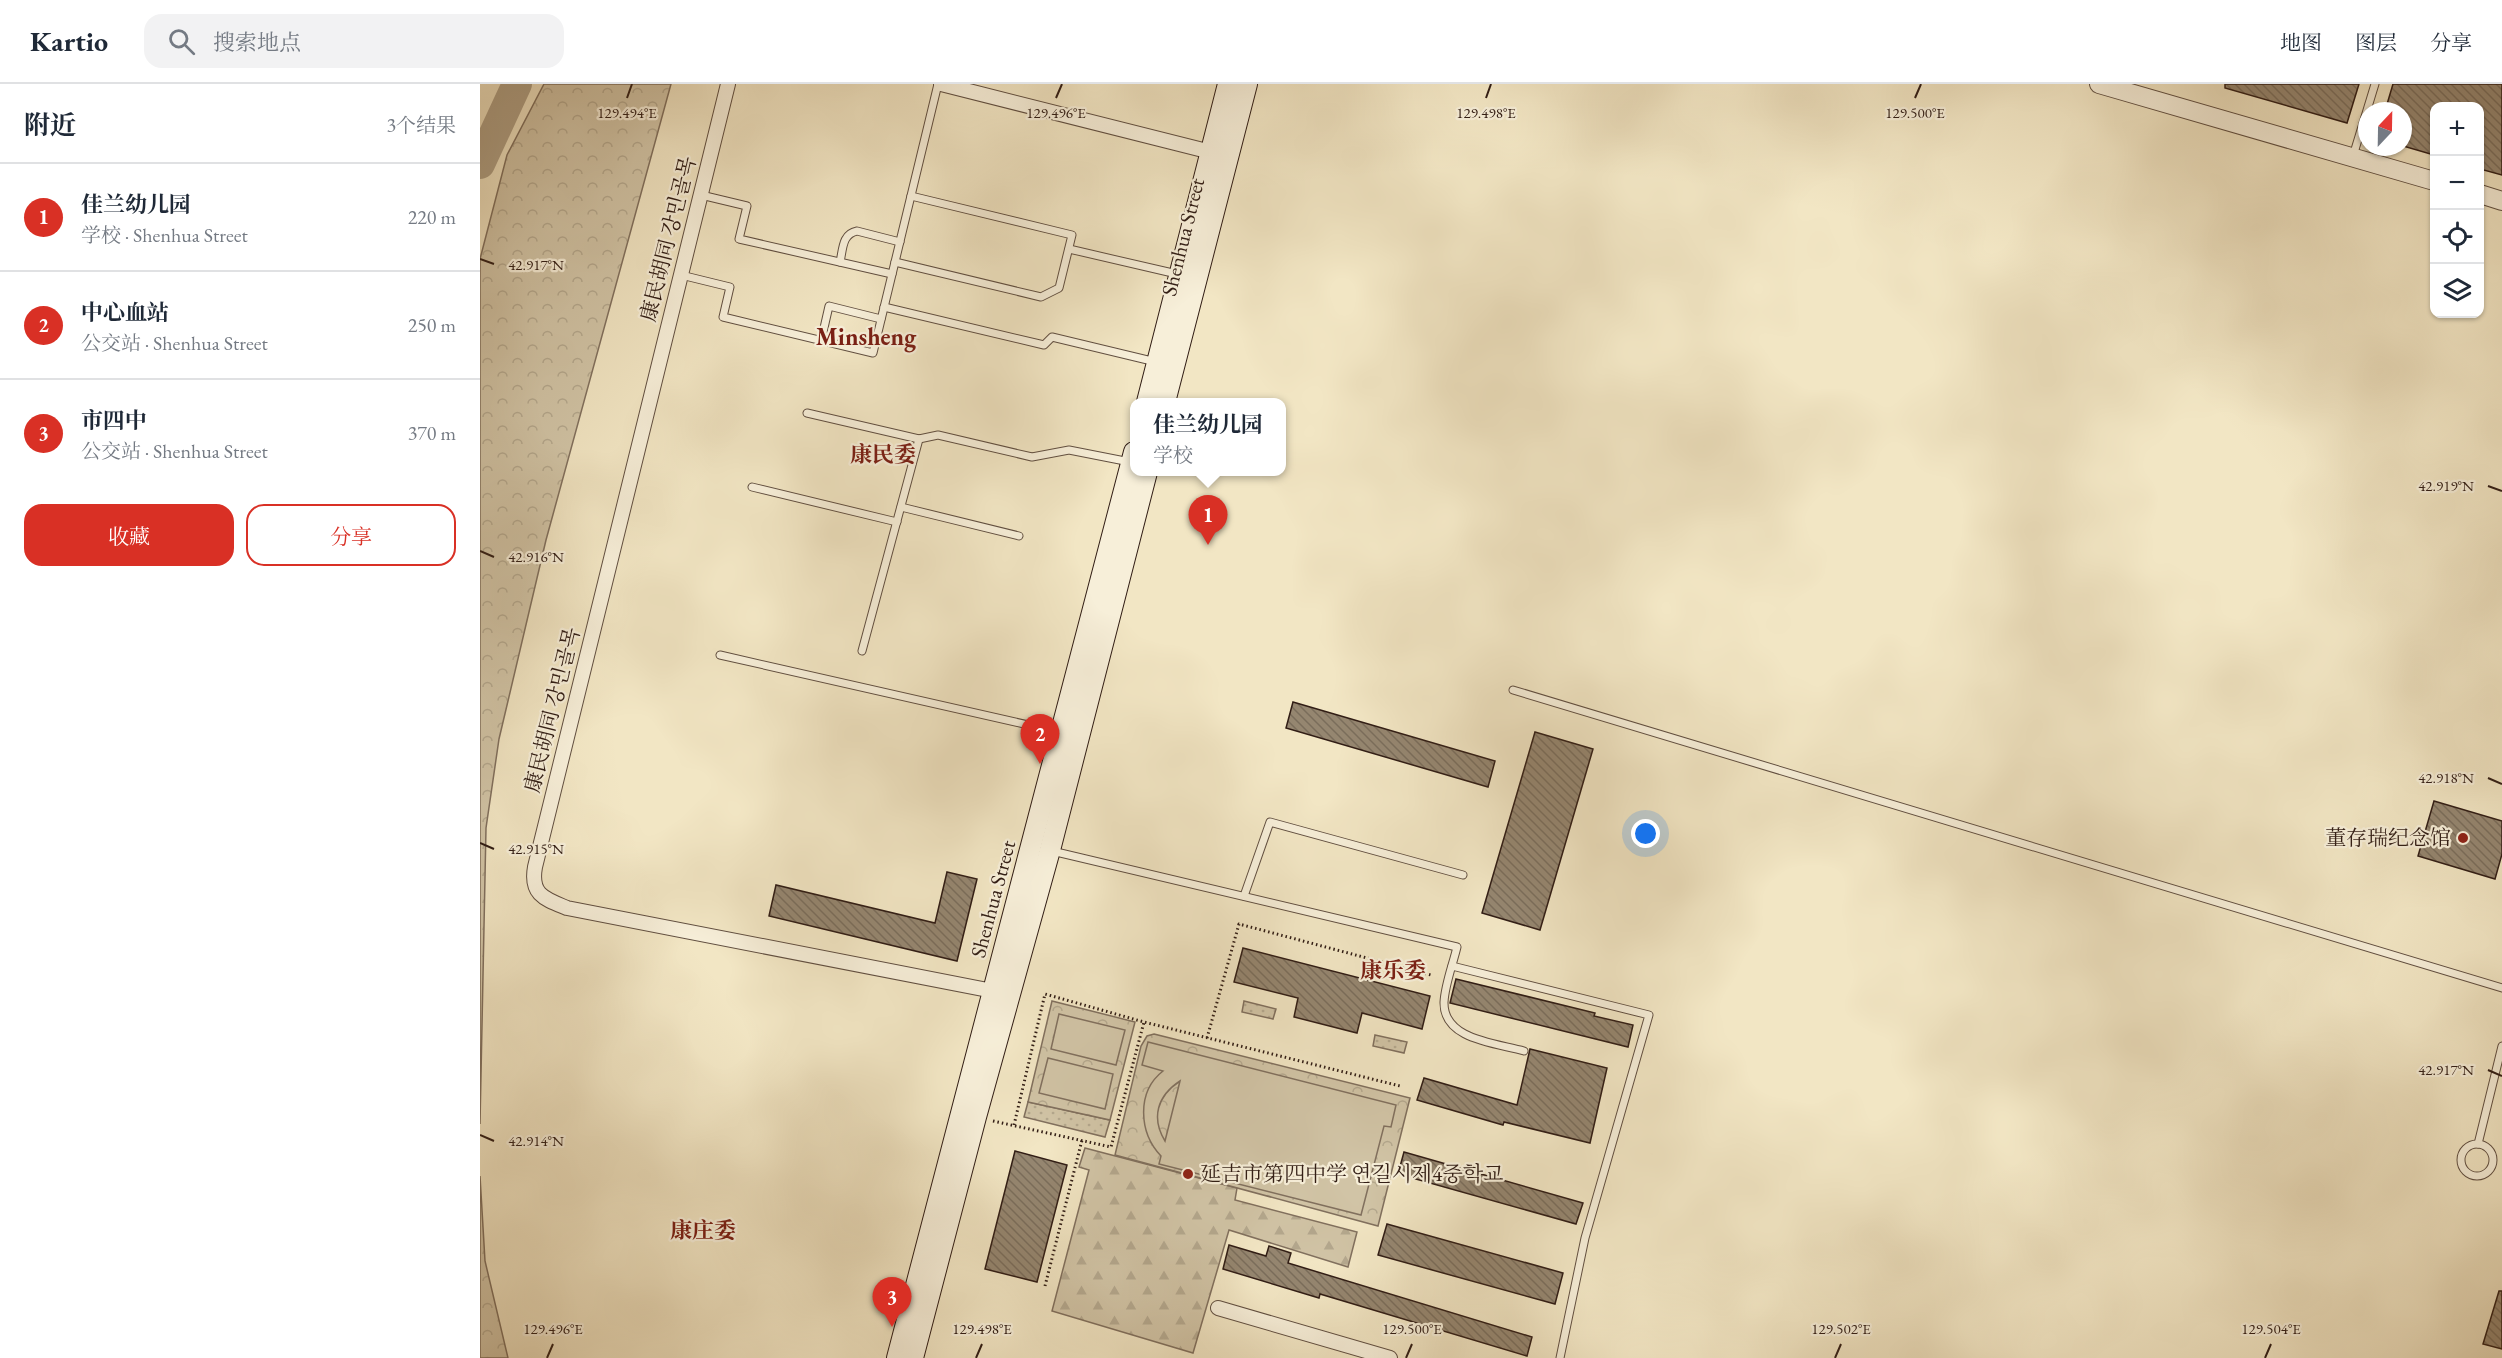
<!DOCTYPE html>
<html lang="zh">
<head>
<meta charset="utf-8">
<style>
  :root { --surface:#fff; --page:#f2f2f3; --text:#1f2937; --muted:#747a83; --line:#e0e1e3; --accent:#d93025 }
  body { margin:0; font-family:"EB Garamond","Noto Serif SC","Noto Serif KR",serif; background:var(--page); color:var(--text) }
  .controls { position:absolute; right:18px; top:18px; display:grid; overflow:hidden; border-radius:12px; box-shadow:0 2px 4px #0004 }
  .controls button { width:54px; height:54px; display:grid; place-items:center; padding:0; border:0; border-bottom:2px solid var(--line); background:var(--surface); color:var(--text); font:30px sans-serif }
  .compass { position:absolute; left:1878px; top:18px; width:54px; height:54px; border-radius:50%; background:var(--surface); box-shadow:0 2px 4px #0004; rotate:22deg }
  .you { position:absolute; left:1166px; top:750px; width:21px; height:21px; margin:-15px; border:4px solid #fff; border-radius:50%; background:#1a73e8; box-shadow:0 0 0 9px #1a73e833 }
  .badge { display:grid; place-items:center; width:39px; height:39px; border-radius:50%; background:var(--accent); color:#fff; font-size:20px; font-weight:700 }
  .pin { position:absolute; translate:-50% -50px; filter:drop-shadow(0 2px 3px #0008) }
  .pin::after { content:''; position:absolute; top:32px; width:21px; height:18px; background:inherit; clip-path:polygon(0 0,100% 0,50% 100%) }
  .popup { position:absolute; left:650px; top:314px; width:156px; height:78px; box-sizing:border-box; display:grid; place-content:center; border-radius:12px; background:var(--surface); filter:drop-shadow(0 2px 4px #0005); font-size:20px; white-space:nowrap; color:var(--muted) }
  .popup b { font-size:22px; color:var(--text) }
  .popup::after { content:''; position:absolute; left:50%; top:100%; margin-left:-12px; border:12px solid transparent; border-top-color:var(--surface) }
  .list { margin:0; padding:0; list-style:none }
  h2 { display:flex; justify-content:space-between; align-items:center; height:78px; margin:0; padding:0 24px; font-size:26px }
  h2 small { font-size:20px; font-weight:400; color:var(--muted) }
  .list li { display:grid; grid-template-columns:39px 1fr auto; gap:18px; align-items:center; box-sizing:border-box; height:108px; padding:0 24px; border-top:2px solid var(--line) }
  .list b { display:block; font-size:22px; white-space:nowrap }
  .list p { margin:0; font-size:20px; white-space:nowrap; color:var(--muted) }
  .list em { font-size:20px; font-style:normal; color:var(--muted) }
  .actions { display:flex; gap:12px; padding:18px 24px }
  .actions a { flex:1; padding:14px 0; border:2px solid var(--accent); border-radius:18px; text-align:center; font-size:21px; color:var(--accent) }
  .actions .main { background:var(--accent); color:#fff }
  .icon { flex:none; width:33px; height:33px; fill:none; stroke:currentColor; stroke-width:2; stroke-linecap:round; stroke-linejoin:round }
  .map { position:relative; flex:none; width:2022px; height:1274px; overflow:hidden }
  header { display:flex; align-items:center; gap:36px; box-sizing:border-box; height:84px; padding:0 30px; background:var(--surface); border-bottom:2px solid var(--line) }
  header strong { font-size:28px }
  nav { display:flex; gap:33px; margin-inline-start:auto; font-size:21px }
  .search { width:420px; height:54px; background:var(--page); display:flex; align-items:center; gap:15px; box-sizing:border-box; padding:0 21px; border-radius:18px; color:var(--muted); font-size:22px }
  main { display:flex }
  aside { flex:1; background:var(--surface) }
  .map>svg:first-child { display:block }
  .grass { fill:url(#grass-dots); stroke:#81705e; stroke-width:1.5 }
  .forest { fill:url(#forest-firs); stroke:#81705e; stroke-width:1.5 }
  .park { fill:url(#park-crowns); stroke:#81705e; stroke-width:1.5 }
  .garden { fill:#d1c4a6; stroke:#81705e; stroke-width:1.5; fill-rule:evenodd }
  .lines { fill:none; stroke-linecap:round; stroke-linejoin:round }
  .river { stroke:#b0a288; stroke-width:30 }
  .building { fill:url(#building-back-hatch); stroke:#311d15; stroke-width:1.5 }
  .service-casing { stroke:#614f41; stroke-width:9 }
  .minor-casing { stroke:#614f41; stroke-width:16 }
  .tertiary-casing { stroke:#614f41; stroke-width:20 }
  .secondary-casing { stroke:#311d15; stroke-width:22 }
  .path { stroke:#311d15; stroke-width:3; stroke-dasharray:1.5 3; stroke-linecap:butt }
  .service { stroke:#f7efd9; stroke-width:7 }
  .minor { stroke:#f7efd9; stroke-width:14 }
  .tertiary { stroke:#f7efd9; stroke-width:18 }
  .secondary { stroke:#f7efd9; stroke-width:20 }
  .ticks { fill:none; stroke:#311d15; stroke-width:2 }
  .poi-dot { fill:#8f2418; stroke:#f7efd9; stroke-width:2 }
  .labels { text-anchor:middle; stroke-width:4.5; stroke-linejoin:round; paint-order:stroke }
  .street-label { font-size:21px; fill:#311d15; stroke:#f7efd9 }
  .poi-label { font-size:21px; fill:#311d15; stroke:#f7efd9; text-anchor:end }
  .neighbourhood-label { font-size:22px; font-weight:bold; fill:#7a1f14; stroke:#f7efd9 }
  .quarter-label { font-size:24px; font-weight:bold; fill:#7a1f14; stroke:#f7efd9 }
  .ticks-label { font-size:15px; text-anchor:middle; fill:#311d15; stroke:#f7efd9; stroke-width:4.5; stroke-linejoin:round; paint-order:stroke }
</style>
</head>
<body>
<header>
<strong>Kartio</strong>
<div class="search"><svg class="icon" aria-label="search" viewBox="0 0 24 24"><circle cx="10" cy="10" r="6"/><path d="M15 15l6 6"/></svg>搜索地点</div>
<nav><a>地图</a><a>图层</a><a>分享</a></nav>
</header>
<main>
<aside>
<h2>附近<small>3个结果</small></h2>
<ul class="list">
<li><span class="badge">1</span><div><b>佳兰幼儿园</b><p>学校 · Shenhua Street</p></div><em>220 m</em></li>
<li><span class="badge">2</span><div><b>中心血站</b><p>公交站 · Shenhua Street</p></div><em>250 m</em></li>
<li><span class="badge">3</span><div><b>市四中</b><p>公交站 · Shenhua Street</p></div><em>370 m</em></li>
</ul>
<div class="actions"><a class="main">收藏</a><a>分享</a></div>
</aside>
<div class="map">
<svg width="2022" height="1274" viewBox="0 0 2022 1274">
  <defs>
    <pattern id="grass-dots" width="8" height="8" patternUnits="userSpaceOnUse" patternTransform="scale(1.5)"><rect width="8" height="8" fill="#d1c4a6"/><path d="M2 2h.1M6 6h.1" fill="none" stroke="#b4a88e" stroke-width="1.8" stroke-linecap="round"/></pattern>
    <pattern id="forest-firs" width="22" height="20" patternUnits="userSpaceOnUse" patternTransform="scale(1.5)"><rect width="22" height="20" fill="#d1c4a6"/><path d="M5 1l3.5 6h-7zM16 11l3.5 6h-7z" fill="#b4a88e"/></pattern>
    <pattern id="park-crowns" width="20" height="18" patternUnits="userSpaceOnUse" patternTransform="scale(1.5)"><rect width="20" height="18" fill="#d1c4a6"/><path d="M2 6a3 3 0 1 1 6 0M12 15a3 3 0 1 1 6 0" fill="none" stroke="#b4a88e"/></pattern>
    <pattern id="building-back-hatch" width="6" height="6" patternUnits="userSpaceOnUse" patternTransform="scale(1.5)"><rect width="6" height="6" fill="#958670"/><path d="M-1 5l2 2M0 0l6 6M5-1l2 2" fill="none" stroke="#7a6d5b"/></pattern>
  </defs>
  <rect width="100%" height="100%" fill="#f2e6c4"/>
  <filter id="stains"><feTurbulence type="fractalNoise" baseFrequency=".00333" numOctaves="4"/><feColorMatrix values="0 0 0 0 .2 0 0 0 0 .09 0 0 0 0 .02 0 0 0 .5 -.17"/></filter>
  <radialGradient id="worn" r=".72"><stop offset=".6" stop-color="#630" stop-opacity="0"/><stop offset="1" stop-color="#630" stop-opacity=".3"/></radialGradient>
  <g class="grass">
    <polygon points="764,917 796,925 793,935 762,928"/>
    <polygon points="895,951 927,958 924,969 893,962"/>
    <polygon points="548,1018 630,1036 625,1053 544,1033"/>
  </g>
  <polygon class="forest" points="605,1064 757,1104 755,1116 877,1148 868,1183 749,1146 713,1269 572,1227 609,1086 599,1083"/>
  <g class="park">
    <polygon points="64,0 191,0 66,456 19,655 6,744 0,1040 0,175 27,71"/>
    <polygon points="572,917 655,938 630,1036 548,1018"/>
    <polygon points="674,950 930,1014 898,1142 635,1071 661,962 667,952"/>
    <polygon points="0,1092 5,1177 28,1274 0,1274"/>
  </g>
  <g class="garden">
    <polygon points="579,930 645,946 636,981 571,965"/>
    <path d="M668,958L916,1021L911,1043L904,1042L881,1131L679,1080L681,1072C659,1049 656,1008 683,987L662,981ZM700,997L685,1057C671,1034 677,1012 700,997Z"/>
    <polygon points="568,974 633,990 625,1025 559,1009"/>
  </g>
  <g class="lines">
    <polyline class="river" points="0,80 37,0"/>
  </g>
  <g class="building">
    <polygon points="1745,0 1879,0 1867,39 1745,4"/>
    <polygon points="1913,0 2022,0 2022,91 2000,85 2000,22 1954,22 1954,71 1923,62 1923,27 1905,27"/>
    <polygon points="813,618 1015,677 1008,703 806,644"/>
    <polygon points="1055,648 1113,665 1060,846 1002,829"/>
    <polygon points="1954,717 2022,737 2022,770 2015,795 1938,772"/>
    <polygon points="467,788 497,795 477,877 289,832 296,801 455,839"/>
    <polygon points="763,864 950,912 942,945 882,929 877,949 814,933 818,914 754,898"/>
    <polygon points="976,895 1115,929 1114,932 1153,941 1148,963 970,919"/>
    <polygon points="1050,965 1127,984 1110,1059 1024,1038 1023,1041 937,1016 944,994 1037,1021"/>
    <polygon points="535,1067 587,1081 557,1198 505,1185"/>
    <polygon points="924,1068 1103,1119 1096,1140 918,1090"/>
    <polygon points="907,1140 1083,1189 1075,1220 898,1171"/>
    <polygon points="749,1161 786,1172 789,1162 811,1169 808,1179 1052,1253 1047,1272 840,1210 839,1214 743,1185"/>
    <polygon points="2019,1207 2022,1207 2022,1265 2003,1260"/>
  </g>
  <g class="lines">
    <defs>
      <g id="service">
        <polyline points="1873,72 1895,0"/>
        <polyline points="221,111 267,122 259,155 412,190"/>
        <polyline points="589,165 697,190"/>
        <path d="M360,178C363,165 362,150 377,147L420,158"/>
        <polyline points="415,178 561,213 579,204 592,151 431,112"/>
        <polyline points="201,191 250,203 243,233 393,269 458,0"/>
        <polyline points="404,223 564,261 572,253 676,278"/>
        <polyline points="341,257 349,222 401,235"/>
        <polyline points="327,329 439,355 458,351 552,373 589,366 650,378"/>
        <polyline points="272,403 417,438"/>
        <polyline points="421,423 539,452"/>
        <polyline points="382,567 439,355"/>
        <polyline points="240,571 579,648"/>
        <polyline points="1033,606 2022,904"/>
        <path d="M572,767L977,863C973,880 965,900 964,918C963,956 1016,959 1044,967"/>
        <polyline points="764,812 790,738 983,791"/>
        <polyline points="972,882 1169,931 1105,1154 1080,1274"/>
        <polyline points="1998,1060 2022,962"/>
        <circle cx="1997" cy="1076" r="16"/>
      </g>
      <g id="minor">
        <path d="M248,0L55,783C50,811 65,815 87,824L513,907"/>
        <polyline points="461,0 731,68"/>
        <polyline points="738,1224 910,1274"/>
      </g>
      <g id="tertiary">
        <polyline points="1619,0 1954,97"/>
        <polyline points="2000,110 2022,117"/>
      </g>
      <g id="secondary">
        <polyline points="667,318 748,0"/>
        <polyline points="685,318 767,0"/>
        <polyline points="417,1274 654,368"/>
        <polyline points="433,1274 496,1033 570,766 667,388"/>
      </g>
    </defs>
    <use href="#service" class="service-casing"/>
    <use href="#minor" class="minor-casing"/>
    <use href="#tertiary" class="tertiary-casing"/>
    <use href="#secondary" class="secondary-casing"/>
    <g class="path">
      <polyline points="727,954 759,840 951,891"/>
      <polyline points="513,1037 631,1063 664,938"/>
      <polyline points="534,1041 565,910 664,938 920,1002"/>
      <polyline points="565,1202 602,1056"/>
    </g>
    <use href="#service" class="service"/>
    <use href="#minor" class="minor"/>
    <use href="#tertiary" class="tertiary"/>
    <use href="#secondary" class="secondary"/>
  </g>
  <path class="ticks" d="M147,14L152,0M576,14L582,0M1006,14L1011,0M1435,14L1441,0M0,175L14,180M2008,402L2022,407M0,467L14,473M2008,694L2022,700M0,759L14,765M2008,986L2022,992M0,1051L14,1057M67,1274L73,1260M496,1274L502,1260M926,1274L932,1260M1355,1274L1361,1260M1785,1274L1791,1260"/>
  <g class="poi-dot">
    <circle cx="1983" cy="754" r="6"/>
    <circle cx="708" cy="1090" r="6"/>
  </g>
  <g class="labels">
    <g class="street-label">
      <text transform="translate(703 153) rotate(-76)" y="7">Shenhua Street</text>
      <text transform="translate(188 155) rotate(-76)" y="7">康民胡同 강민골목</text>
      <text transform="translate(72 626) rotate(-76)" y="7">康民胡同 강민골목</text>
      <text transform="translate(513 815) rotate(-75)" y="7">Shenhua Street</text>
    </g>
    <g class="poi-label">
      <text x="1971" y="761">董存瑞纪念馆</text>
      <text x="720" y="1097" text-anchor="start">延吉市第四中学 연길시제4중학교</text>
    </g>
    <g class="neighbourhood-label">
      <text x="403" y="378">康民委</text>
      <text x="913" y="894">康乐委</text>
      <text x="223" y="1154">康庄委</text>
    </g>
    <g class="quarter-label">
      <text x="386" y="261">Minsheng</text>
    </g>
  </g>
  <g class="ticks-label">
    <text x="147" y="34">129.494°E</text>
    <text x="1006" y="34">129.498°E</text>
    <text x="1435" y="34">129.500°E</text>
    <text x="576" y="34">129.496°E</text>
    <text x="56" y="186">42.917°N</text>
    <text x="1966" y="407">42.919°N</text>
    <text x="56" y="478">42.916°N</text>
    <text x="1966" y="699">42.918°N</text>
    <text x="56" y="770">42.915°N</text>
    <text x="1966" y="991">42.917°N</text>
    <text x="56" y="1062">42.914°N</text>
    <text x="73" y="1250">129.496°E</text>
    <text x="502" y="1250">129.498°E</text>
    <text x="932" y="1250">129.500°E</text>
    <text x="1361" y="1250">129.502°E</text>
    <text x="1791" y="1250">129.504°E</text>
  </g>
  <rect width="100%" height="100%" filter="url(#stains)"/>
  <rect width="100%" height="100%" fill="url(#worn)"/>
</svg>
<div class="controls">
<button>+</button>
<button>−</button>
<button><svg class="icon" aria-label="locate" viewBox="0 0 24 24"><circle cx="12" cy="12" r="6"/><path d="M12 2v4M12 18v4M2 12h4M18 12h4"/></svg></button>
<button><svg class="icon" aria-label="layers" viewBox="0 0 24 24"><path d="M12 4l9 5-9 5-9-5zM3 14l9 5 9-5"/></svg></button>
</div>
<svg class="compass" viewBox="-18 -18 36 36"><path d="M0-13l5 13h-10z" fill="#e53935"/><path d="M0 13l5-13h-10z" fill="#747a83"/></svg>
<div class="you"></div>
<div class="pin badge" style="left:728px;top:461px">1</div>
<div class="popup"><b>佳兰幼儿园</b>学校</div>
<div class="pin badge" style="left:560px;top:680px">2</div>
<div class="pin badge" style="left:412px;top:1243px">3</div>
</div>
</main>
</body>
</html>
